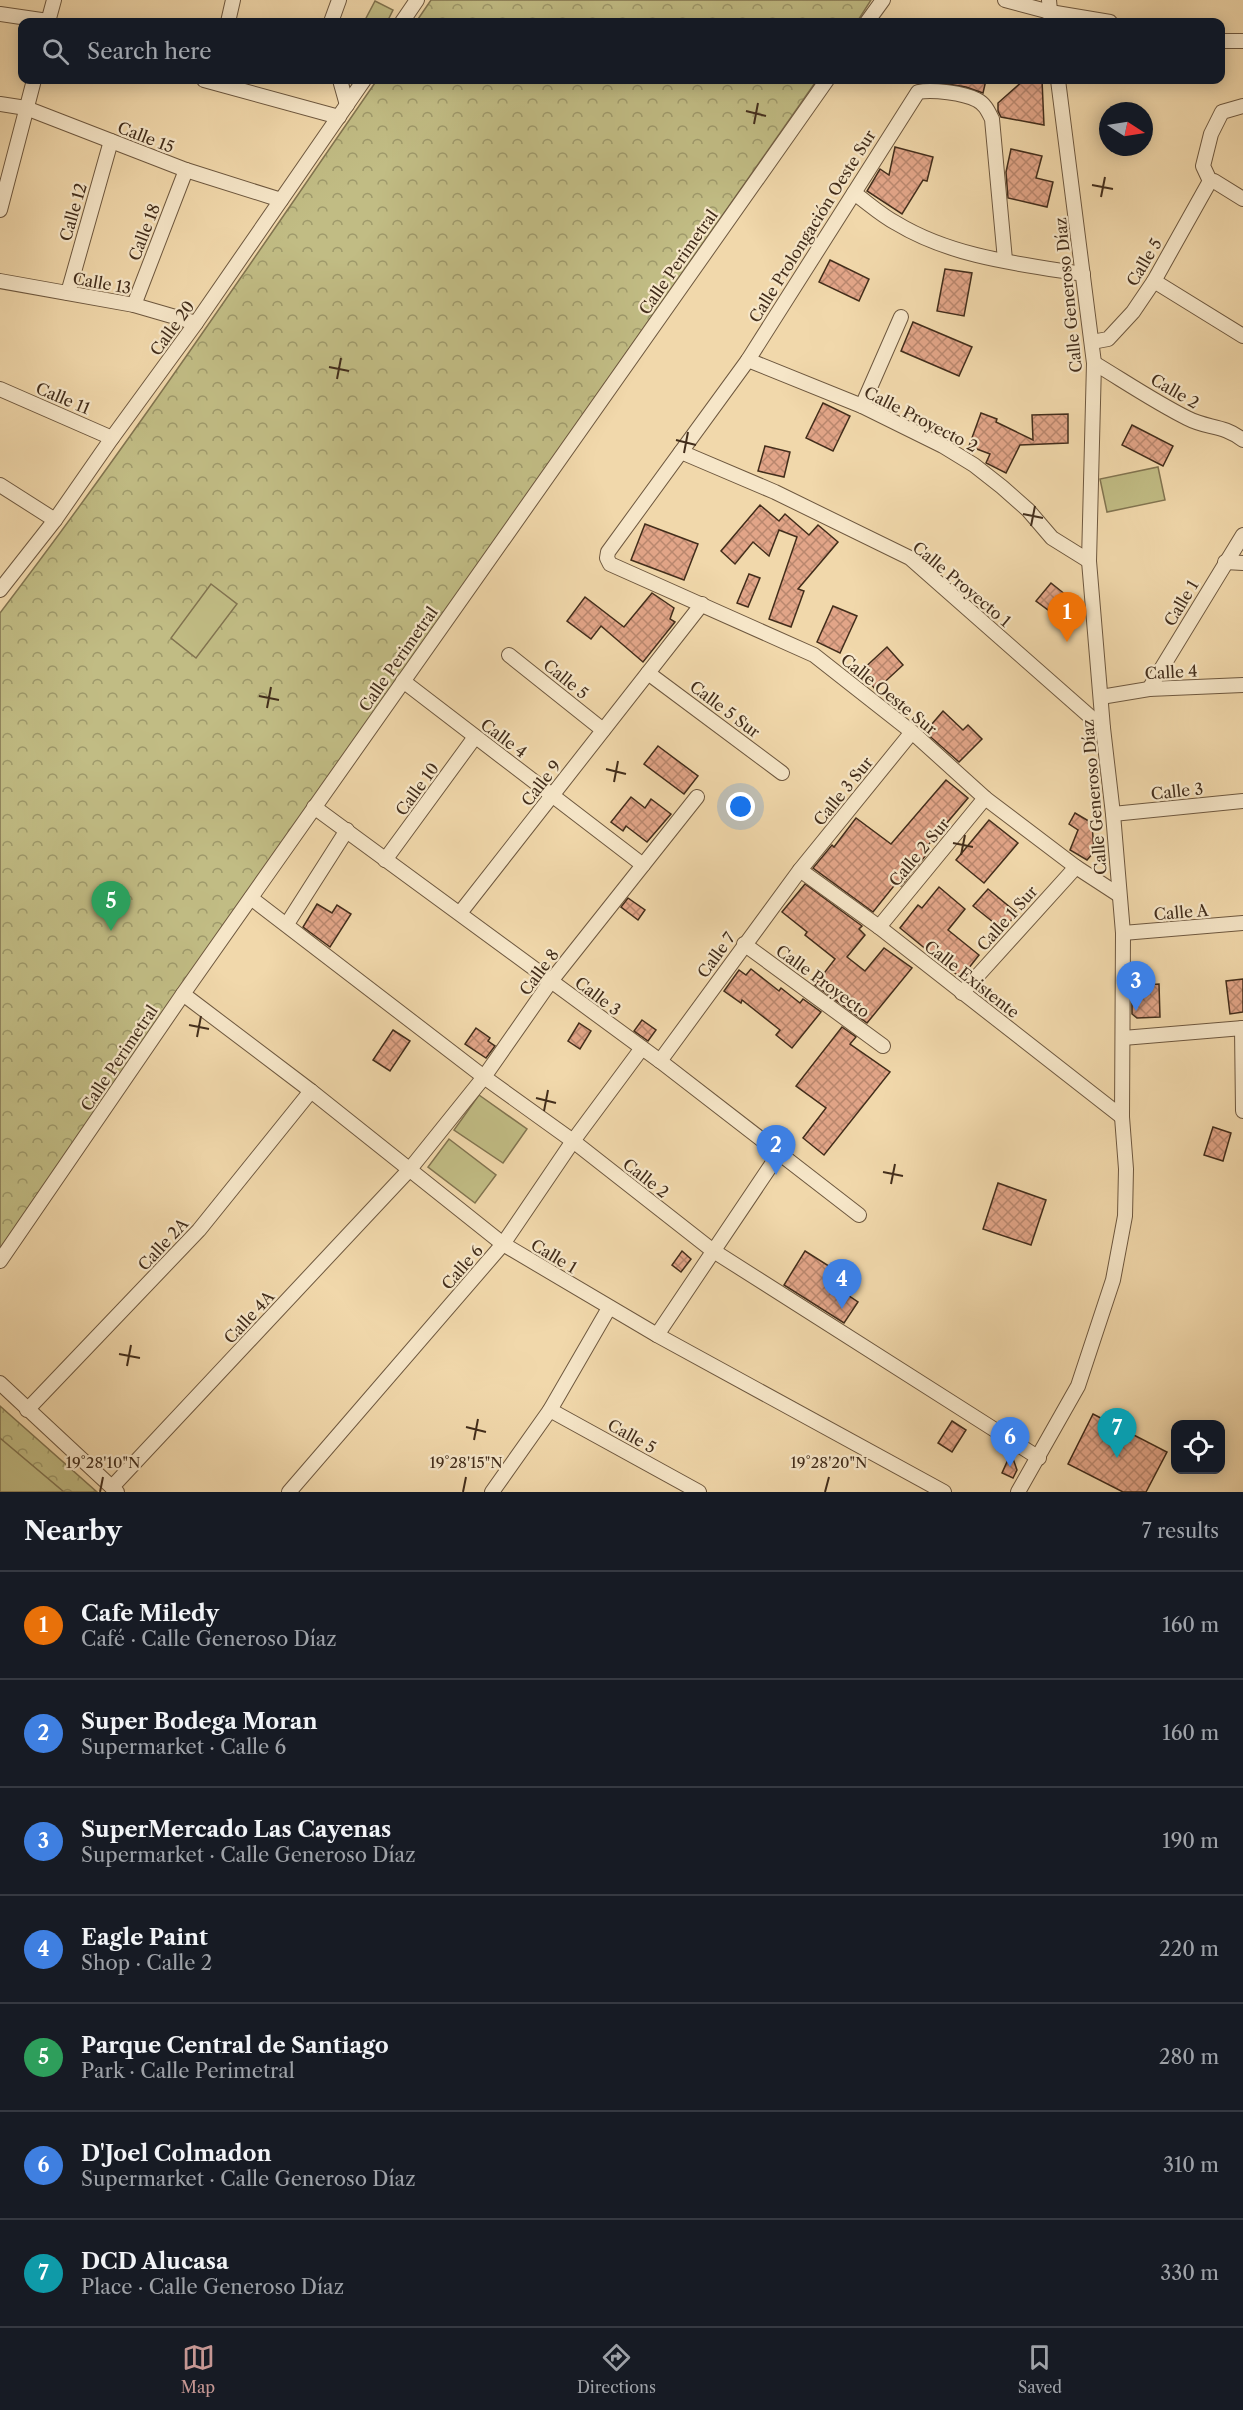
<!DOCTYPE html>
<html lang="en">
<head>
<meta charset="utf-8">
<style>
  :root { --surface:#171b24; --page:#20242c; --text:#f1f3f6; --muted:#9ea1a6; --line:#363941; --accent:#c59692 }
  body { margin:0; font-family:"Libre Caslon Text",serif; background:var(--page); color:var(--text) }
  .controls { position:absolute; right:18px; bottom:18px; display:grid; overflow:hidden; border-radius:12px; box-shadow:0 3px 15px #0003 }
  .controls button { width:54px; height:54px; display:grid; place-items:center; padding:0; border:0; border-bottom:2px solid var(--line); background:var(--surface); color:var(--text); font:30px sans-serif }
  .compass { position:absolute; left:1099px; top:102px; width:54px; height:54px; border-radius:50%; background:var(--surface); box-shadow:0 3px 15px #0003; rotate:102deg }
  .you { position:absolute; left:741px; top:807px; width:21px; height:21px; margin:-15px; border:4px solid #fff; border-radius:50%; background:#1a73e8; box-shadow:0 0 0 9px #1a73e833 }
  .badge { display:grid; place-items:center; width:39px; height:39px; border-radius:50%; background:var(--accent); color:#fff; font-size:20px; font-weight:700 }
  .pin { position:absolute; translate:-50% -50px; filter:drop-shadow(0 2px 3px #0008) }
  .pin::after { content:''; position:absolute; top:32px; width:21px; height:18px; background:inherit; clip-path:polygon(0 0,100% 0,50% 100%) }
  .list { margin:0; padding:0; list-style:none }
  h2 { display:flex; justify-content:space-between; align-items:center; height:78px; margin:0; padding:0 24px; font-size:26px }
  h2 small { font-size:20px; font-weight:400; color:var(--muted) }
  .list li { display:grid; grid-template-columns:39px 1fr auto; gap:18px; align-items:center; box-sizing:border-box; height:108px; padding:0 24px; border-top:2px solid var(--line) }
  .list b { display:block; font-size:22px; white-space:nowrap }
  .list p { margin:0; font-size:20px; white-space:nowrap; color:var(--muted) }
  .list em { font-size:20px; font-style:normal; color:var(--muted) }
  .icon { flex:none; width:33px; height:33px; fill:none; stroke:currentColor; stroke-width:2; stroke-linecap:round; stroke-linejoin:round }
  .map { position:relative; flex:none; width:1243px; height:1492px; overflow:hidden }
  .search { position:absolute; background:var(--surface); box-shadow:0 3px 15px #0003; left:18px; right:18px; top:18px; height:66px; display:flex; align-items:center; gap:15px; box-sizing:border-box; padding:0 21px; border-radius:12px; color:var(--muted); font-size:22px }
  .sheet { height:834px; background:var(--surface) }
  nav { display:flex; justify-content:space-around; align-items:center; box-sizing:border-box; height:84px; border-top:2px solid var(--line); background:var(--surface); font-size:16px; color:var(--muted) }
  nav a { display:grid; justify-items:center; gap:3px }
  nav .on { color:var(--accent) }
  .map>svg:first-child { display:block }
  .park { fill:url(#park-crowns); stroke:#827450; stroke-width:1.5 }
  .pitch { fill:#c1bc84; stroke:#827450; stroke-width:1.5 }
  .building { fill:url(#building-cross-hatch); stroke:#422d1b; stroke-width:1.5 }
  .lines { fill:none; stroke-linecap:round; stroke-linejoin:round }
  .minor-casing { stroke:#6e583f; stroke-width:16 }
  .minor { stroke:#f6e6c8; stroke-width:14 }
  .ticks { fill:none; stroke:#422d1b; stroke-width:2 }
  .labels { text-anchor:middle; stroke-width:4.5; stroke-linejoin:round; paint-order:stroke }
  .street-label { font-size:16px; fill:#422d1b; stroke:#f6e6c8 }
  .ticks-label { font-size:15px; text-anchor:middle; fill:#422d1b; stroke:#f6e6c8; stroke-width:4.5; stroke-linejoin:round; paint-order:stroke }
</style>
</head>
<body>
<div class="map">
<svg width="1243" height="1492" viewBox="0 0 1243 1492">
  <defs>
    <pattern id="park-crowns" width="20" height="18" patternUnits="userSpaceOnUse" patternTransform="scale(1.5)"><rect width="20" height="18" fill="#c1bc84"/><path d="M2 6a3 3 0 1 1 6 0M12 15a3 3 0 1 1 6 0" fill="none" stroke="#9e996b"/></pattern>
    <pattern id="building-cross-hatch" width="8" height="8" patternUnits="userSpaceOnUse" patternTransform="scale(1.5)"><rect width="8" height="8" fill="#e2a588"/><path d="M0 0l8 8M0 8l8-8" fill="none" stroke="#b9876e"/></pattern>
  </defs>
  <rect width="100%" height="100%" fill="#f1d8ab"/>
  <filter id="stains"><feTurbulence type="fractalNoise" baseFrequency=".00333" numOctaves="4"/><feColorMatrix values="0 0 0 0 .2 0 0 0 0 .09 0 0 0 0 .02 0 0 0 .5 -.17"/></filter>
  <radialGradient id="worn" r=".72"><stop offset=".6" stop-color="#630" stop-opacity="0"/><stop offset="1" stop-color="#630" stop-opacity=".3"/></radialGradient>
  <g class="park">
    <polygon points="431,0 871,0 857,22 416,22"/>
    <path d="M377,80H817L0,1249V613C132,440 253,259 377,80Z"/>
    <polygon points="0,1406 97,1492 0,1492"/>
  </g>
  <g class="pitch">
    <polygon points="375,1 393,10 387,22 364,22"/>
    <polygon points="1158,467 1165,500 1107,512 1100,479"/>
    <polygon points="211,584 237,604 196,658 171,638"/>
    <polygon points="479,1095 527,1129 503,1163 454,1130"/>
    <polygon points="449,1139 496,1175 475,1203 428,1167"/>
    <polygon points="0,1438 64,1492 0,1492"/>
  </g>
  <g class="building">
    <polygon points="935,80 986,80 983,93 966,87 935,82"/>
    <polygon points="1024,80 1042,80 1044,125 1001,117 998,111 998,103"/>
    <polygon points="895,147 933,157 927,181 923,180 902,214 867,191 880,169 889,175"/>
    <polygon points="1011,149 1042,156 1036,178 1053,182 1047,207 1008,198 1006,172"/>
    <polygon points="830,260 869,279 859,301 819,282"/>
    <polygon points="945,269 972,273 964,316 937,311"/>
    <polygon points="913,322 972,347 959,376 901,351"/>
    <polygon points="823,403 850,416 833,451 806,438"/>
    <polygon points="981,413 997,419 996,422 1033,440 1032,415 1068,414 1068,443 1020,445 1006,473 986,463 990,454 969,446"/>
    <polygon points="1132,425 1173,446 1163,466 1122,445"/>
    <polygon points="765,446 790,452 784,477 758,471"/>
    <polygon points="760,505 779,521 785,514 809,535 818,525 838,542 798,589 804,591 791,627 769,619 797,537 779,530 769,556 753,542 735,564 721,551"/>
    <polygon points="645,524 698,544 684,580 631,560"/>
    <polygon points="749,574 760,578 748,607 737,603"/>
    <polygon points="1051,583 1066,595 1067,624 1036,601"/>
    <polygon points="652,593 674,608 670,619 675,622 643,662 601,626 591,639 567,621 585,597 624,627"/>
    <polygon points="833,606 857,616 840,653 817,642"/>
    <polygon points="887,647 903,665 876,690 860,672"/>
    <polygon points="943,711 963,730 968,725 982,739 959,762 925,732"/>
    <polygon points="658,746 698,776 684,794 644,764"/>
    <polygon points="946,780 968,798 923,851 927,854 901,886 897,882 873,912 813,868 832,845 834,847 856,818 891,844"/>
    <polygon points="631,797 645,808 651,799 671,814 647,842 626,826 623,831 611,822"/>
    <polygon points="1075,813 1092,823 1094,852 1087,860 1070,850 1078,830 1069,824"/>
    <polygon points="989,820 1018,843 984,883 956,860"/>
    <polygon points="805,884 862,926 859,929 865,935 847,957 865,971 884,948 912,968 867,1023 815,985 835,959 805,935 807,932 782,912"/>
    <polygon points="939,887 965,909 948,930 979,955 961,978 900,928 918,905 922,908"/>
    <polygon points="988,889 1017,913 1003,930 973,906"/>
    <polygon points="628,898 645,910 638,920 621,907"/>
    <polygon points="317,904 332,913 337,905 351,914 330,947 303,927"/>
    <polygon points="751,969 779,991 781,988 800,1003 803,999 821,1012 792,1048 776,1035 780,1030 742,1000 741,1003 724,991 739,970 746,975"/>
    <polygon points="1243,979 1243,1012 1230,1014 1226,981"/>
    <polygon points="1159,984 1160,1017 1137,1018 1132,1014 1132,986"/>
    <polygon points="642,1020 656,1030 648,1041 634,1031"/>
    <polygon points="579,1023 591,1031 580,1049 568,1041"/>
    <polygon points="842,1027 856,1037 850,1044 890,1072 824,1155 803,1138 826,1108 796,1086"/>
    <polygon points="476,1028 490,1038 488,1041 495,1046 486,1058 465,1044"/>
    <polygon points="393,1030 410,1041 390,1071 373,1060"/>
    <polygon points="1213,1127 1231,1133 1223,1161 1204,1155"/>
    <polygon points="998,1183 1046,1200 1031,1245 983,1229"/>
    <polygon points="682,1251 691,1259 681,1272 672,1265"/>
    <polygon points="805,1251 843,1275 836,1287 858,1302 844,1323 784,1285"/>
    <polygon points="1093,1414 1167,1452 1146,1492 1123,1492 1068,1464"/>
    <polygon points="952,1421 966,1430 952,1452 938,1443"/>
    <polygon points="1011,1453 1017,1470 1013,1478 1002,1473"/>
  </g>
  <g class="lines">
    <defs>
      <g id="minor">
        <polyline points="1005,0 1050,12 1110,22"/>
        <polyline points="1049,0 1051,22"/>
        <polyline points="0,14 48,21"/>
        <polyline points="48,22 54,0"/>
        <polyline points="228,22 233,0"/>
        <polyline points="331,22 339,0"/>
        <polyline points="402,22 417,0"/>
        <polyline points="867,22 883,0"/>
        <polyline points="1220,41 1243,41"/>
        <polyline points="204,80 339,117"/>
        <polyline points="340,80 347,105"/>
        <polyline points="0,104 26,108 186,170 281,200"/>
        <polyline points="1210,181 1203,166 1211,134 1222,112 1243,106"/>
        <polyline points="1210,181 1214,181 1243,199"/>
        <path d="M854,193C868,203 881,215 896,223C952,257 1019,264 1083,274"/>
        <polyline points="0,210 34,80"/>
        <path d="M1005,260L992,119C988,111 985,104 977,100C964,93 932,89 918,92L748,360L608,552L607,558L610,564L814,655L912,732L985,798L1076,867L1119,895"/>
        <polyline points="0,281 134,305 196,323"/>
        <polyline points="1154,281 1243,336"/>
        <polyline points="68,293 111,141"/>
        <polyline points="134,305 186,170"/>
        <polyline points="1092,342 1108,339 1133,312 1154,281 1210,181"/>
        <polyline points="748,360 862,406 943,446 974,465 1002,487 1028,510 1052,538 1089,561"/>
        <path d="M1094,363C1124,381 1155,402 1187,418C1208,429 1222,424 1243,440"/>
        <polyline points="0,389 112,438"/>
        <polyline points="862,406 901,317"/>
        <polyline points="681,452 775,492 910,558 1103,728"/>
        <polyline points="0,485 55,520"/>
        <polyline points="1225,562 1243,563"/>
        <polyline points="0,590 55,520 112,438 196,323 364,80"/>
        <polyline points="509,655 603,730"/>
        <polyline points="648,673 782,773"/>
        <polyline points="403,681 643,865"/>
        <polyline points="1149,689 1243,535"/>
        <polyline points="1101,697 1149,689 1243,685"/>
        <polyline points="314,807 660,1061 859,1215"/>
        <polyline points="1113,814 1243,801"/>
        <polyline points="385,860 475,737"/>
        <polyline points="800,870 879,927 1122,1117"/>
        <polyline points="251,898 484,1077 573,1141 712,1250 1039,1458"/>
        <polyline points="460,913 702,604"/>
        <polyline points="287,924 347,830"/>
        <polyline points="879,927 985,798"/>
        <polyline points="1123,933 1243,923"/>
        <polyline points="744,944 883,1046"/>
        <polyline points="962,993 1076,867"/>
        <polyline points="183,994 311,1091 503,1244 657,1335 944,1492"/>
        <polyline points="1242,1028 1243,1111"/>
        <polyline points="1123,1038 1243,1028"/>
        <polyline points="660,1061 800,870 912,732"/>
        <polyline points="0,1261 183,994 827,80"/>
        <polyline points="657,1335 780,1152"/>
        <polyline points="0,1383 117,1492"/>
        <polyline points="27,1410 199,1230 311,1091"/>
        <polyline points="550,1410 699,1492"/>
        <polyline points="112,1487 410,1169 484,1077 551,981 697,797"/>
        <polyline points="289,1492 503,1244 573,1141 642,1048"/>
        <polyline points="492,1492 550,1410 609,1308"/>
        <polyline points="1018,1492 1078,1386 1113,1280 1125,1216 1126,1169 1122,1117 1123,933 1113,814 1103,728 1089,561 1094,363 1058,80"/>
      </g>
    </defs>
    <use href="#minor" class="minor-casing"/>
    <use href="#minor" class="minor"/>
  </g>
  <path class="ticks" d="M746,111L766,116M754,124L758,103M1092,185L1113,189M1101,197L1105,177M329,367L349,371M337,379L341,358M676,440L696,445M684,453L688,432M1023,514L1043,518M1031,526L1035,506M259,696L279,700M267,708L271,687M606,769L626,774M614,782L618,761M953,843L973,847M961,855L965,835M189,1025L209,1029M197,1037L201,1016M536,1098L556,1103M544,1111L548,1090M883,1172L903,1176M891,1184L895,1164M119,1354L140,1358M127,1366L131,1345M466,1427L486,1432M474,1440L478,1419M100,1492L103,1477M463,1492L466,1477M825,1492L829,1477"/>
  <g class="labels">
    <g class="street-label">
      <text transform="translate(146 137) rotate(21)" y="6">Calle 15</text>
      <text transform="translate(73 212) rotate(-74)" y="6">Calle 12</text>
      <text transform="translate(812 226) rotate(-58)" y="6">Calle Prolongación Oeste Sur</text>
      <text transform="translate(144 232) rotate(-69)" y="6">Calle 18</text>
      <text transform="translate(678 262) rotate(-55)" y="6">Calle Perimetral</text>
      <text transform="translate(1144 262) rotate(-59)" y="6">Calle 5</text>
      <text transform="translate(102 283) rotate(10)" y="6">Calle 13</text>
      <text transform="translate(1068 295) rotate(-96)" y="6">Calle Generoso Díaz</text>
      <text transform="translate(172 328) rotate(-54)" y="6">Calle 20</text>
      <text transform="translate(1175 391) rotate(30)" y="6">Calle 2</text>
      <text transform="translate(63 398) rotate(23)" y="6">Calle 11</text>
      <text transform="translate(921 419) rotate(27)" y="6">Calle Proyecto 2</text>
      <text transform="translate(962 584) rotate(40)" y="6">Calle Proyecto 1</text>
      <text transform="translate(1181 603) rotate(-59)" y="6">Calle 1</text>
      <text transform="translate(398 659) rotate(-55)" y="6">Calle Perimetral</text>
      <text transform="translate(1171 672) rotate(-3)" y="6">Calle 4</text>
      <text transform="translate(566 679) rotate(39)" y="6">Calle 5</text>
      <text transform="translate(889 694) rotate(39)" y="6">Calle Oeste Sur</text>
      <text transform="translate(725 709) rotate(37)" y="6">Calle 5 Sur</text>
      <text transform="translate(504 738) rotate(37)" y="6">Calle 4</text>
      <text transform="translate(541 783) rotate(-52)" y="6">Calle 9</text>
      <text transform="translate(417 789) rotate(-54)" y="6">Calle 10</text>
      <text transform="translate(843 791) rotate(-51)" y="6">Calle 3 Sur</text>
      <text transform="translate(1177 791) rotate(-6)" y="6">Calle 3</text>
      <text transform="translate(1094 797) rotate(-95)" y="6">Calle Generoso Díaz</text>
      <text transform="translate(919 852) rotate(-50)" y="6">Calle 2 Sur</text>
      <text transform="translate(1181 912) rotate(-5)" y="6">Calle A</text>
      <text transform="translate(1007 918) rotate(-48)" y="6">Calle 1 Sur</text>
      <text transform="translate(716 955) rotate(-54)" y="6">Calle 7</text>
      <text transform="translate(539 972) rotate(-53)" y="6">Calle 8</text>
      <text transform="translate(972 979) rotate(38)" y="6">Calle Existente</text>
      <text transform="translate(823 981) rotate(36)" y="6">Calle Proyecto</text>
      <text transform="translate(598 996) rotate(37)" y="6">Calle 3</text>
      <text transform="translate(119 1058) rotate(-56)" y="6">Calle Perimetral</text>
      <text transform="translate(646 1178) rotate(38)" y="6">Calle 2</text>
      <text transform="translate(163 1244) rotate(-47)" y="6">Calle 2A</text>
      <text transform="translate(554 1256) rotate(31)" y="6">Calle 1</text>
      <text transform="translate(462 1267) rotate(-49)" y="6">Calle 6</text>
      <text transform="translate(249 1317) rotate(-47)" y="6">Calle 4A</text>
      <text transform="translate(632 1436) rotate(29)" y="6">Calle 5</text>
    </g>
  </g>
  <g class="ticks-label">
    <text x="103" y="1468">19°28'10"N</text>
    <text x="466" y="1468">19°28'15"N</text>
    <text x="829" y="1468">19°28'20"N</text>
  </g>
  <rect width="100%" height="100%" filter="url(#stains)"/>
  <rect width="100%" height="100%" fill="url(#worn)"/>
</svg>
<div class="controls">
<button><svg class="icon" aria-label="locate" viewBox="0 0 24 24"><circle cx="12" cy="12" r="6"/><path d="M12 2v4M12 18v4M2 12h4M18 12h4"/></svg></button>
</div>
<svg class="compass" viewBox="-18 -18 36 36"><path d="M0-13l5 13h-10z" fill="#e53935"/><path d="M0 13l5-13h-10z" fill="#9ea1a6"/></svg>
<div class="you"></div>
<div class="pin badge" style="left:1067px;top:642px;background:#e8710a">1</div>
<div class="pin badge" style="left:776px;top:1175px;background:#3f7fe0">2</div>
<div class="pin badge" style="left:1136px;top:1011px;background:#3f7fe0">3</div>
<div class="pin badge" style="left:842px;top:1309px;background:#3f7fe0">4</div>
<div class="pin badge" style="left:111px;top:931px;background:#2e9e5b">5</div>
<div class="pin badge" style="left:1010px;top:1467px;background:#3f7fe0">6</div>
<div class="pin badge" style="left:1117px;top:1458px;background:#0f9aa8">7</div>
<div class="search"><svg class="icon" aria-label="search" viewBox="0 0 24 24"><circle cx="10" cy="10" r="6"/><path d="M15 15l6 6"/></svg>Search here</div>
</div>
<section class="sheet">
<h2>Nearby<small>7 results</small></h2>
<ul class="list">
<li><span class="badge" style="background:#e8710a">1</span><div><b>Cafe Miledy</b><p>Café · Calle Generoso Díaz</p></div><em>160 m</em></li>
<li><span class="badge" style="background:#3f7fe0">2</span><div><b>Super Bodega Moran</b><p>Supermarket · Calle 6</p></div><em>160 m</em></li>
<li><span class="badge" style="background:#3f7fe0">3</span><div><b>SuperMercado Las Cayenas</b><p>Supermarket · Calle Generoso Díaz</p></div><em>190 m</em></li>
<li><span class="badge" style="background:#3f7fe0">4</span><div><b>Eagle Paint</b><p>Shop · Calle 2</p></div><em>220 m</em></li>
<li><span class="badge" style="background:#2e9e5b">5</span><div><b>Parque Central de Santiago</b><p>Park · Calle Perimetral</p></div><em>280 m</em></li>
<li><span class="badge" style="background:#3f7fe0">6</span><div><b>D'Joel Colmadon</b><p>Supermarket · Calle Generoso Díaz</p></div><em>310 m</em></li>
<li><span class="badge" style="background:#0f9aa8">7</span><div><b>DCD Alucasa</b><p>Place · Calle Generoso Díaz</p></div><em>330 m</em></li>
</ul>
</section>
<nav>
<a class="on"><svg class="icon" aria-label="map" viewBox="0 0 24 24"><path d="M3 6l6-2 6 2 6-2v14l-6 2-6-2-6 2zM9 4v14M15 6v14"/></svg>Map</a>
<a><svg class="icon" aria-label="directions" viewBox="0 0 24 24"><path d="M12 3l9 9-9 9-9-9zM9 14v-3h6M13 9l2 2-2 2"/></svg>Directions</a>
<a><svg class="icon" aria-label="saved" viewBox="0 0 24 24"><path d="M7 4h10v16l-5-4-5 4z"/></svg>Saved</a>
</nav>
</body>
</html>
